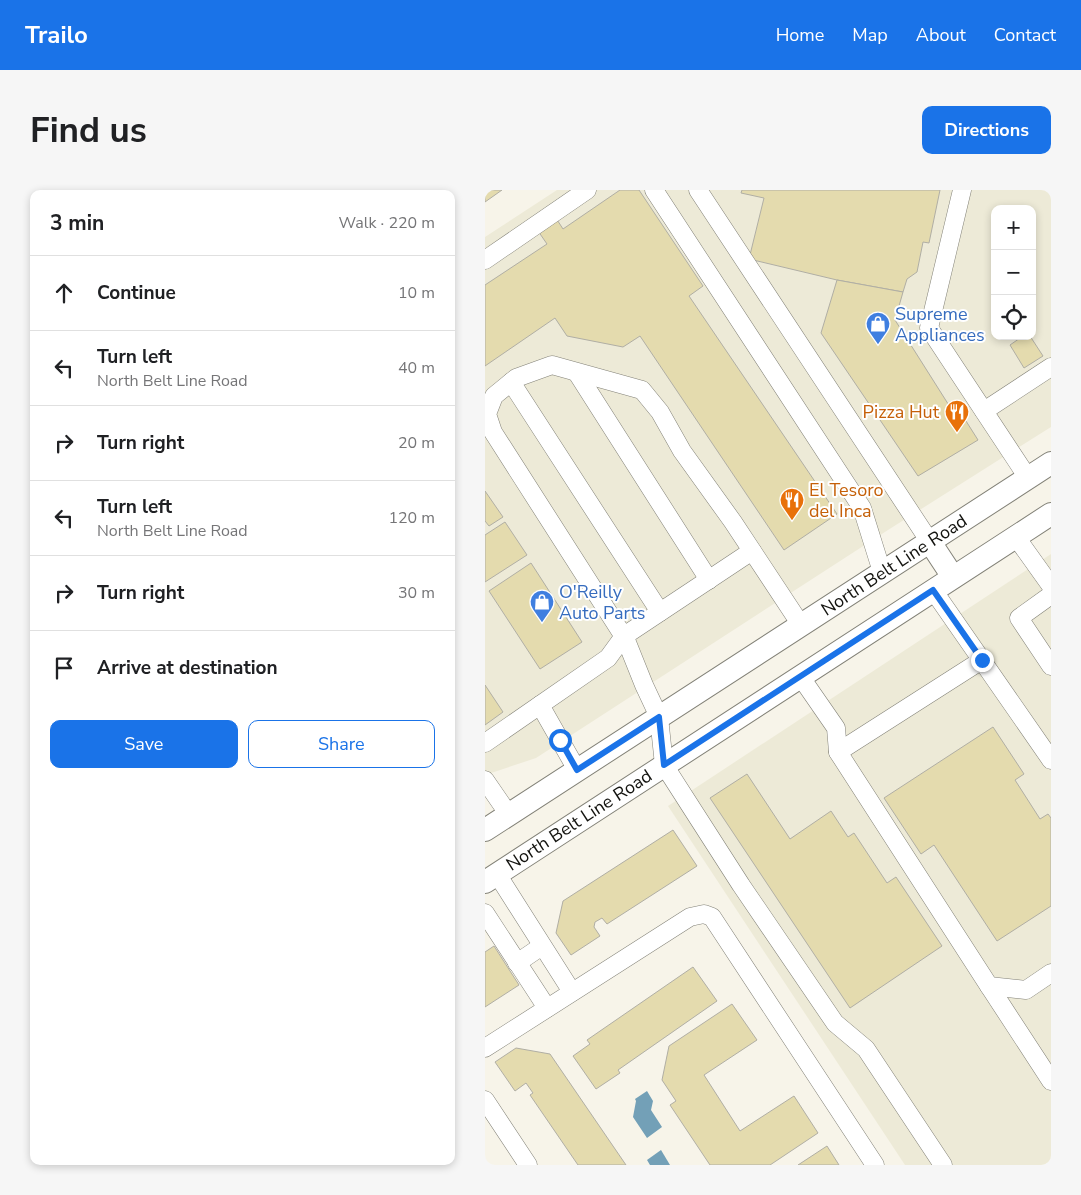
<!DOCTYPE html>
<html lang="en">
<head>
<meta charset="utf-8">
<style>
  :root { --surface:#fff; --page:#f6f6f6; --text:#202124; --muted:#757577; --line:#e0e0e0; --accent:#1a73e8 }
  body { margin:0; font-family:"Nunito Sans",sans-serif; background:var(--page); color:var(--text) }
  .controls { position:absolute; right:15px; top:15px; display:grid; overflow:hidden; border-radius:10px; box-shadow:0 2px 8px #0003 }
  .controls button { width:45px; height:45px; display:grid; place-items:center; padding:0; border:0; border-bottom:1px solid var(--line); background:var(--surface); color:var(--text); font:25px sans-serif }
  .stop { position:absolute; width:15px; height:15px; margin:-11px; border:4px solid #1a73e8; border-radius:50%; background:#fff }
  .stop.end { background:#1a73e8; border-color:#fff; box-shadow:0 1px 5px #0008 }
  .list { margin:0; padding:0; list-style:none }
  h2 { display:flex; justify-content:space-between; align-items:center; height:65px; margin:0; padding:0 20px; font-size:21px }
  h2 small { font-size:16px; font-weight:400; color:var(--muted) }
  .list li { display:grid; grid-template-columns:32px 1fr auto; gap:15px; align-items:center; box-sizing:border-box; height:75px; padding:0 20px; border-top:1px solid var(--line) }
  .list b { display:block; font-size:19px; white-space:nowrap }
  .list p { margin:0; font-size:16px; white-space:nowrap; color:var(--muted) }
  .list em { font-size:16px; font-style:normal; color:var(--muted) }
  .actions { display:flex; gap:10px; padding:15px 20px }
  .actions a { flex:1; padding:11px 0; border:1px solid var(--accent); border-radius:10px; text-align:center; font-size:18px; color:var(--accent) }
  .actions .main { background:var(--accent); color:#fff }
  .icon { flex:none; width:28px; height:28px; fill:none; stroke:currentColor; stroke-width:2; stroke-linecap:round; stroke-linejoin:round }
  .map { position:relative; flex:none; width:566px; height:975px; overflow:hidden; border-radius:10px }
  header { display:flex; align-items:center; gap:30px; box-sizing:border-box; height:70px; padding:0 25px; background:var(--accent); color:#fff }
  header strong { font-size:24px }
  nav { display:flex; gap:28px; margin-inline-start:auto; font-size:18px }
  .intro { display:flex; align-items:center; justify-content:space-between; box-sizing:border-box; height:120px; padding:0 30px }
  h1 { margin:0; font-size:35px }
  .button { padding:12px 22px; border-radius:10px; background:var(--accent); color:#fff; font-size:18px; font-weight:700 }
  main { display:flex; gap:30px; padding:0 30px }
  aside { flex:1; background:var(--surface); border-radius:10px; box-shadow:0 2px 8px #0003 }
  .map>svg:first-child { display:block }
  .built { fill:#edead7; fill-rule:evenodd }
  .water { fill:#73a0b7 }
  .building { fill:#e4dbae; stroke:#b0aea4 }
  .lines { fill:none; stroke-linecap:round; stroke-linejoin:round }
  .minor-casing { stroke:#838278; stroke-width:19 }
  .major-casing { stroke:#838278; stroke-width:24 }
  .minor { stroke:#fff; stroke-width:18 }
  .major { stroke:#fff; stroke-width:22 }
  .route { stroke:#1a73e8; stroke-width:6 }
  .labels { text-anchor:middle; stroke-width:4; stroke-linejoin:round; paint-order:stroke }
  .shop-label { font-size:18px; fill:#366cbe; stroke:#fff; text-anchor:start }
  .food-label { font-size:18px; fill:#c56008; stroke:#fff; text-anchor:end }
  .street-label { font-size:18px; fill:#13130f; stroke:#fff }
</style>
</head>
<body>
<header>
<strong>Trailo</strong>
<nav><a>Home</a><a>Map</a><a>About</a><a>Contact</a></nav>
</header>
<div class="intro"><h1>Find us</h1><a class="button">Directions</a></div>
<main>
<aside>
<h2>3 min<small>Walk · 220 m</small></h2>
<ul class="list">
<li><svg class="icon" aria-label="ahead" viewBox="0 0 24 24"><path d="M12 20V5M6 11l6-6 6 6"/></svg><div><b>Continue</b></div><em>10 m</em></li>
<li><svg class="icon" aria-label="left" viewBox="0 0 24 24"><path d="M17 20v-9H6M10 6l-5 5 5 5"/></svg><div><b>Turn left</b><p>North Belt Line Road</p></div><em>40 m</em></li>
<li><svg class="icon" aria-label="right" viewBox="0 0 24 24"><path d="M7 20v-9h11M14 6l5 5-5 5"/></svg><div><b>Turn right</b></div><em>20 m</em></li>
<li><svg class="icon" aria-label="left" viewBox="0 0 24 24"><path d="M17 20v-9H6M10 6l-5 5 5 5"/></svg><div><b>Turn left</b><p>North Belt Line Road</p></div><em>120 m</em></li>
<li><svg class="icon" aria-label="right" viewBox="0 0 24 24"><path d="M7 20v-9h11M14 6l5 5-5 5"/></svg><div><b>Turn right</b></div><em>30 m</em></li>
<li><svg class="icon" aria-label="arrive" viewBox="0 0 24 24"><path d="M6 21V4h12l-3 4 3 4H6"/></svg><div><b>Arrive at destination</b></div></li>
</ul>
<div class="actions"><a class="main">Save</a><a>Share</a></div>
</aside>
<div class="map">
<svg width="566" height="975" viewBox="0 0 566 975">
  <rect width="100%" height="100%" fill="#f7f4e9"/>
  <g class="built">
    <path d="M72,0H566V237L403,340L51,568L0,585V47ZM510,19H547V146H510Z"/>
    <polygon points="566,364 566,975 420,975 183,616"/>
  </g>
  <g class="water">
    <polygon points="162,901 168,911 166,920 177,937 162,948 148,927 151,911 150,909"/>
    <polygon points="176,960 185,975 165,975 162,970"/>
  </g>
  <g class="building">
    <polygon points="0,0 17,0 0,12"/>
    <polygon points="135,0 154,0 218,96 204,106 352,324 299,360 155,146 138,157 82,146 70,128 0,176 0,95 62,54 51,38 69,25 78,39"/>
    <polygon points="257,0 455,0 444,53 438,52 432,82 422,89 418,102 352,90 264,69 279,8 256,3"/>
    <polygon points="352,90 418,102 410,130 472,228 481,231 493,250 433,286 336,143"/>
    <polygon points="538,146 545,146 558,166 539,178 525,155"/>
    <polygon points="0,301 18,327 4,336 0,331"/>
    <polygon points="20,332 42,365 0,392 0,345"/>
    <polygon points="46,373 97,452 55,479 4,401"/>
    <polygon points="0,495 18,522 0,535"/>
    <polygon points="508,537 539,584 530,590 555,629 563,624 566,628 566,716 512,751 449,655 436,664 399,608"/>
    <polygon points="262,584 305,649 346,621 363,647 369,643 402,693 411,687 457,756 365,818 225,608"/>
    <polygon points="188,640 212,676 122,734 117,728 110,732 109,737 115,746 86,765 71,743 78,711"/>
    <polygon points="9,756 34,795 0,817 0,762"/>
    <polygon points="208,777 232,811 133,880 135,883 111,899 88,866 105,854 102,850"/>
    <polygon points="247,814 272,850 219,885 255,941 309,906 333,943 285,975 225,975 185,915 191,911 177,890 184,856"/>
    <polygon points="31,858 65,864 141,975 93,975 45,905 48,903 41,893 30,901 10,872"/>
    <polygon points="342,956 354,975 313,975"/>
  </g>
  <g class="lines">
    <defs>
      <g id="minor">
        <polyline points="169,0 377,318 397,382"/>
        <polyline points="213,0 445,352"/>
        <polyline points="477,0 444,138 543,288"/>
        <polyline points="0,70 102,0"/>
        <polyline points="92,183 224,390"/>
        <polyline points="26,192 175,422"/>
        <polyline points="499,221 566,177"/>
        <polyline points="531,347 566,396"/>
        <polyline points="448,400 566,570"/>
        <polyline points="566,405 534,428 566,476"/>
        <polyline points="316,435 248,332 197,261 175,222 157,200 67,175 31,188 9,206 2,224 8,242 141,450 159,495 174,527 179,575 256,695 350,833 381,859 458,975"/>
        <polyline points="315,486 351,538 353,562 504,796 541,800 566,783"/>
        <polyline points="55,515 92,580"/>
        <polyline points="0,553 123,468 139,446 267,361"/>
        <polyline points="353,562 497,470"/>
        <polyline points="0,590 24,625"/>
        <polyline points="12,684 87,802"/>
        <polyline points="0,723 62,818"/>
        <polyline points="32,773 57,756"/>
        <polyline points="504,796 566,891"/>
        <polyline points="0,858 205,727 219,724 227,727 390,975"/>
        <polyline points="0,910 43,975"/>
      </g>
      <g id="major">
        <polyline points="445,352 468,387"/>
        <polyline points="0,640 566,273"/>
        <polyline points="0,692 566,324"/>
      </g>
    </defs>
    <use href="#minor" class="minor-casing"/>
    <use href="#major" class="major-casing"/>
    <use href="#minor" class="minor"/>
    <use href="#major" class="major"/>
  </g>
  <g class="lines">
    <polyline class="route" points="75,550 92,580 174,527 179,575 448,400 497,470"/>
  </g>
  <defs>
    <symbol id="shop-pin" viewBox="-11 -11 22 30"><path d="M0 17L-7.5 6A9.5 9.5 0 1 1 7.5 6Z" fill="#3f7fe0" stroke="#fff"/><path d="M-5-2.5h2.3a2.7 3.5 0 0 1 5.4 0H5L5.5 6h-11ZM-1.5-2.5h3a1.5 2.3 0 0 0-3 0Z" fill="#fff"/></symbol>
    <symbol id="restaurant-pin" viewBox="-11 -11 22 30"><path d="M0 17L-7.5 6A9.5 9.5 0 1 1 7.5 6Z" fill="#e8710a" stroke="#fff"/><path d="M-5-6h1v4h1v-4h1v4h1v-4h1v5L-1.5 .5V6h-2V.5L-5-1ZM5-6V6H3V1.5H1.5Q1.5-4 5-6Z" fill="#fff"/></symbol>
  </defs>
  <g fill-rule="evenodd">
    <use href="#shop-pin" x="379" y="120" width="28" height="38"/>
    <use href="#restaurant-pin" x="458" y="208" width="28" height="38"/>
    <use href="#restaurant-pin" x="293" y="296" width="28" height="38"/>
    <use href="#shop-pin" x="43" y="398" width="28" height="38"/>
  </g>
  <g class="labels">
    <g class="shop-label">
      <text x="410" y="130">Supreme<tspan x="410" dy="21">Appliances</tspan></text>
      <text x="74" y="408">O'Reilly<tspan x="74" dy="21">Auto Parts</tspan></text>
    </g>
    <g class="food-label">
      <text x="454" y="228">Pizza Hut</text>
      <text x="324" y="306" text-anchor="start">El Tesoro<tspan x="324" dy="21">del Inca</tspan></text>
    </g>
    <g class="street-label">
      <text transform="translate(409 375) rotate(-33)" y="6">North Belt Line Road</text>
      <text transform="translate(94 630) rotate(-33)" y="6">North Belt Line Road</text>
    </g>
  </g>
</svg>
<div class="controls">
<button>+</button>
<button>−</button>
<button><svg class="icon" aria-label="locate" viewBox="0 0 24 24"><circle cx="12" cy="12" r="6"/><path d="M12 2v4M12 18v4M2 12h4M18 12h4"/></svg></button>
</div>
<div class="stop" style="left:75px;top:550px"></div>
<div class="stop end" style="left:497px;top:470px"></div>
</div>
</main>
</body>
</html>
